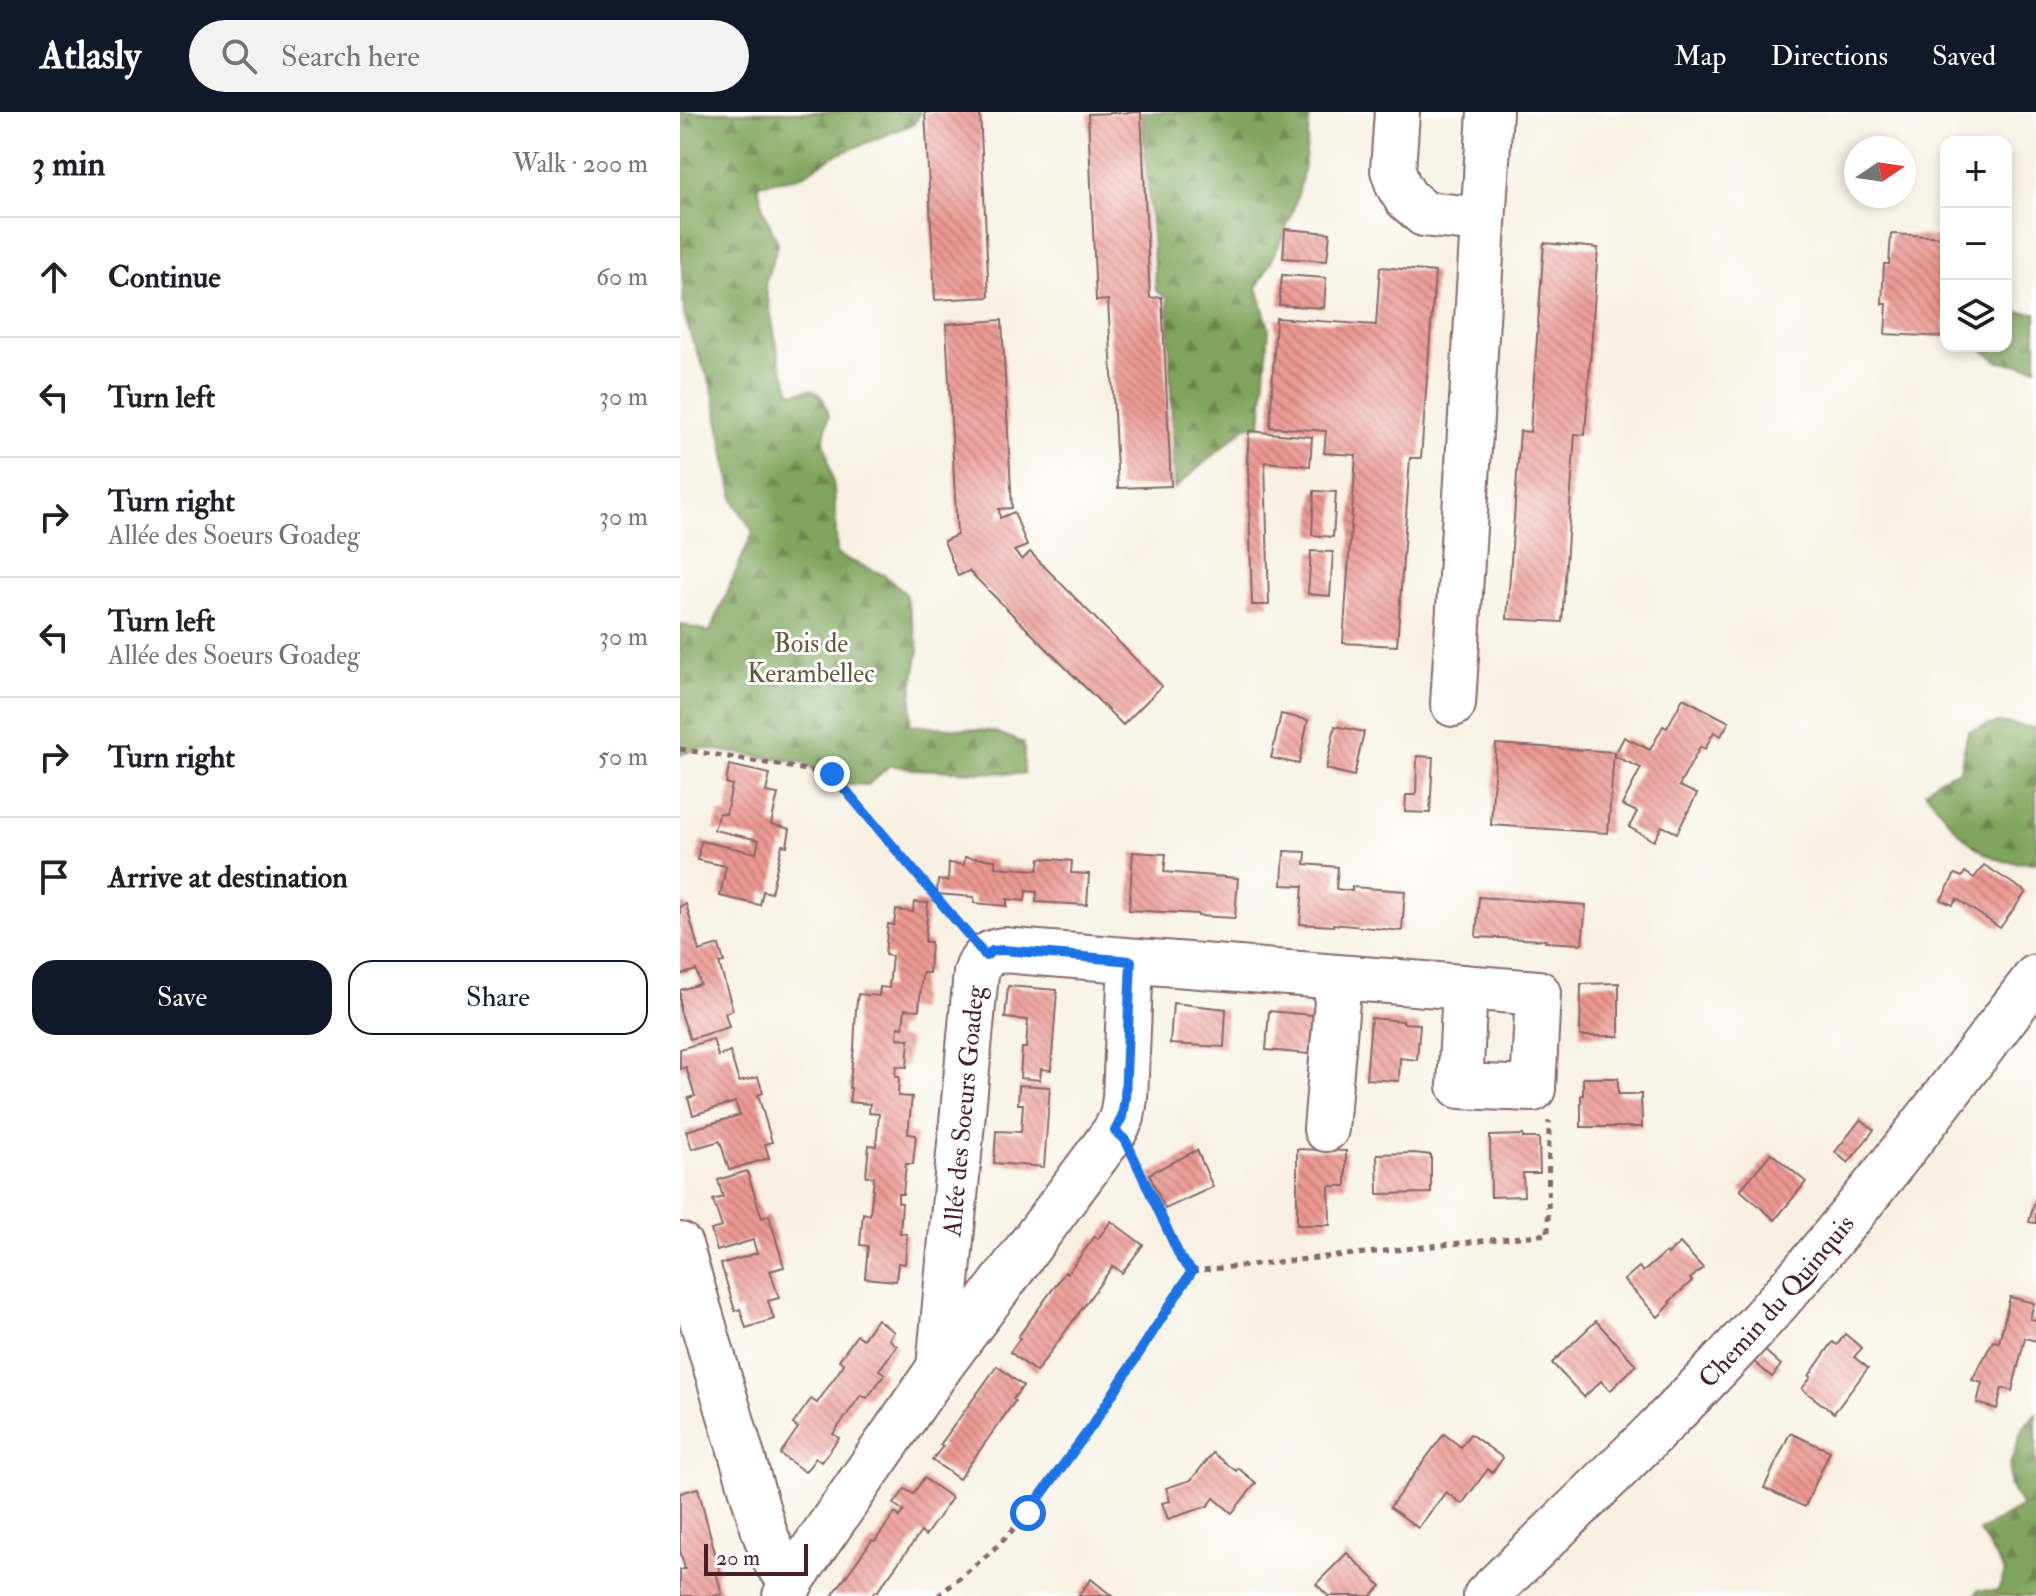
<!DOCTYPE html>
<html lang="en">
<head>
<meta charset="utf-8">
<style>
  :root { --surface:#fff; --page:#f2f2f2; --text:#202124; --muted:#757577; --line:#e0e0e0; --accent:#111827 }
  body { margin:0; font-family:"IM FELL Double Pica",serif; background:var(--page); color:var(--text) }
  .controls { position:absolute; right:24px; top:24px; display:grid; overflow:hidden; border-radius:16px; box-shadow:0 4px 12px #0003 }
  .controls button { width:72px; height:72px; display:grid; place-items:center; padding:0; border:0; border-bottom:2px solid var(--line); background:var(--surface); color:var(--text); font:40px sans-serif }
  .compass { position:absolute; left:1164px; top:24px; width:72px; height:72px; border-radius:50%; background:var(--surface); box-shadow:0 4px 12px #0003; rotate:77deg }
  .scale { position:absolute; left:24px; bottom:20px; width:104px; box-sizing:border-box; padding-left:8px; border:4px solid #4a1f2b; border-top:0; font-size:22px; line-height:28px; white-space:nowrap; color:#4a1f2b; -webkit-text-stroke:6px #fff; paint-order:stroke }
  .stop { position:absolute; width:24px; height:24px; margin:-18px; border:6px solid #1a73e8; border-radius:50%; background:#fff }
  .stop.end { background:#1a73e8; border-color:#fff; box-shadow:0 2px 8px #0008 }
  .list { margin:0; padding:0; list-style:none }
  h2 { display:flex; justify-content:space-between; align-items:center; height:104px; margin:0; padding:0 32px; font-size:34px }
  h2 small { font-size:26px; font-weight:400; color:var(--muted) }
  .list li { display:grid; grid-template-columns:52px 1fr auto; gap:24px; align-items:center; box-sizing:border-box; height:120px; padding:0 32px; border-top:2px solid var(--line) }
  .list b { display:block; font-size:30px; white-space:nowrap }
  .list p { margin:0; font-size:26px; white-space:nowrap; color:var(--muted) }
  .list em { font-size:26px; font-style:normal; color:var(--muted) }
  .actions { display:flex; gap:16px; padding:24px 32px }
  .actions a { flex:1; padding:18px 0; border:2px solid var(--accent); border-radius:24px; text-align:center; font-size:28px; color:var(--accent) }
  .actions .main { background:var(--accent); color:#fff }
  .icon { flex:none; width:44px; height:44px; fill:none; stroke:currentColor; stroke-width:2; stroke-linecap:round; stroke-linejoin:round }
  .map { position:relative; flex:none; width:1356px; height:1484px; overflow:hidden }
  header { display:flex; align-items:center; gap:48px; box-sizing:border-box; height:112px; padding:0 40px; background:var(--accent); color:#fff }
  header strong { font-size:38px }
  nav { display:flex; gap:44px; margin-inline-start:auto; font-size:28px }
  .search { width:560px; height:72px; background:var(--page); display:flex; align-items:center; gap:20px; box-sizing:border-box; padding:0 28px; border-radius:44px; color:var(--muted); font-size:30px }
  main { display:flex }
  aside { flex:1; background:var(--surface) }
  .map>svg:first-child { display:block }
  .forest { fill:url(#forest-firs); stroke:#656243; stroke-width:2 }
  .building { fill:url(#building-back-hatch) }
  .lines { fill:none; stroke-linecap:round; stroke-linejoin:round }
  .minor-casing { stroke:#87686b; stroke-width:48 }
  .path { stroke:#87686b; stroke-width:5; stroke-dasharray:6 6; stroke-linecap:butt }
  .minor { stroke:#fff; stroke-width:44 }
  .route { stroke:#1a73e8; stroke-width:10 }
  .labels { text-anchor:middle; stroke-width:6; stroke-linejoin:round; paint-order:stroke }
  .park-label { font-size:26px; fill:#685740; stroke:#fff }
  .street-label { font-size:26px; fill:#4a1f2b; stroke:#fff }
</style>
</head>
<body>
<header>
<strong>Atlasly</strong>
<div class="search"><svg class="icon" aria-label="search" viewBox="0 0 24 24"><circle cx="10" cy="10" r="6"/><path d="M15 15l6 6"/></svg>Search here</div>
<nav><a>Map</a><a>Directions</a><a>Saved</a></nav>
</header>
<main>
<aside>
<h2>3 min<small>Walk · 200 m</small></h2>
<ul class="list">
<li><svg class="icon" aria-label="ahead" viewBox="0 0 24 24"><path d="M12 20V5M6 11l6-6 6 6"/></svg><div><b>Continue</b></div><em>60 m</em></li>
<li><svg class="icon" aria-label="left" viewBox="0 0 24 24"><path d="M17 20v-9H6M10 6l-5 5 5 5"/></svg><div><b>Turn left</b></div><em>30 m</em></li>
<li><svg class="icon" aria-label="right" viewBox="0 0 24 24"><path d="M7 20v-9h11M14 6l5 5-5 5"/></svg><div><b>Turn right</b><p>Allée des Soeurs Goadeg</p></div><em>30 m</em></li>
<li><svg class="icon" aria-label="left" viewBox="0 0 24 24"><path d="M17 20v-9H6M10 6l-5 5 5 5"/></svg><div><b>Turn left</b><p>Allée des Soeurs Goadeg</p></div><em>30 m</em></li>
<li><svg class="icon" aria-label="right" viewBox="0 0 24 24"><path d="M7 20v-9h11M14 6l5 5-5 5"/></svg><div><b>Turn right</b></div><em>50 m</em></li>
<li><svg class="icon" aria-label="arrive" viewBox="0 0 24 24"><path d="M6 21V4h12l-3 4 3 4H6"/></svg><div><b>Arrive at destination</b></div></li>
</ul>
<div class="actions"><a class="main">Save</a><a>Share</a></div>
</aside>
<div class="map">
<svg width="1356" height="1484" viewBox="0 0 1356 1484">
  <defs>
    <pattern id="forest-firs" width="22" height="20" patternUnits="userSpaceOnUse" patternTransform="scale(2)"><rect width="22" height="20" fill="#80a55b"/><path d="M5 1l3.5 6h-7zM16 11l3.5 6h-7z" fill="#6b864b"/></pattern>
    <pattern id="building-back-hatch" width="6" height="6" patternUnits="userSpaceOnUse" patternTransform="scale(2)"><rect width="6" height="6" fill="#eb9891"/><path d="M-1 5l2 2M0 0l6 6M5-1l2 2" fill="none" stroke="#c07b77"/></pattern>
  </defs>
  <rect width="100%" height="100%" fill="#fff"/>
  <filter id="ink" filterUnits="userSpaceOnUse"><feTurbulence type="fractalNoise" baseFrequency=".0125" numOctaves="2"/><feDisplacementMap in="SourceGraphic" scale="16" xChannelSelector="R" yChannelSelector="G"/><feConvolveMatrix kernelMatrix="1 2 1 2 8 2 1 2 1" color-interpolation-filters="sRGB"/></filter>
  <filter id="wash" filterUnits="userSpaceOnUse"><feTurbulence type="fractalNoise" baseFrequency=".006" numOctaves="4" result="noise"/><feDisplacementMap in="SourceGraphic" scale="32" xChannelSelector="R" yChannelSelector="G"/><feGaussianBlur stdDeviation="1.8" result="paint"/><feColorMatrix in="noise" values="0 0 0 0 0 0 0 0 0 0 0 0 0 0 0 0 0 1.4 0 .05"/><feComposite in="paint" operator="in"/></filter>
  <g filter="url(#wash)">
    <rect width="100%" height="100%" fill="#f8f1e3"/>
    <g class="forest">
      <polygon points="0,0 241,0 234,12 156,43 119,65 78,72 83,97 98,131 85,172 100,250 112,281 131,277 142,284 149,303 144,327 154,376 157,443 204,463 225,481 239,537 233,573 230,613 312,619 344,631 344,662 233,657 210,653 188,673 151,671 125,651 20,636 0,643 0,512 30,520 73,420 54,390 32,275 11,225 4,202 0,110"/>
      <path d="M462,0H630C628,27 625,56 618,82C609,114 594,146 577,175L589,217L581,313L566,315L494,377L488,186L476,179Z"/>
      <polygon points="1326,199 1356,201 1356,255 1319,250 1301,236 1301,234 1326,234"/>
      <path d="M1319,610L1356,616V751C1346,750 1334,751 1324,749C1289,740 1267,706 1245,679L1259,667L1280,658L1288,619Z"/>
      <polygon points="1356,1301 1356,1484 1295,1484 1298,1478 1318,1479 1325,1460 1299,1419 1342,1395 1329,1372 1330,1353 1342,1317"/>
    </g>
    <g id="blocks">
      <g class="building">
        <polygon points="245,0 300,0 309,185 255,188"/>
        <polygon points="461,0 470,186 482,185 491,374 438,376 428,188 416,189 408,2"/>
        <polygon points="605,117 650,121 647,149 603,146"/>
        <polygon points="1211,122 1266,125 1266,225 1205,222 1207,192 1202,192 1204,152 1209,152"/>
        <polygon points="864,131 918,136 905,323 895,322 882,510 827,507 840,319 850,320"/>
        <polygon points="700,155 755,160 741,346 730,346 717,534 663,531 676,343 644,341 646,319 590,315 596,206 696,213"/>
        <polygon points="602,163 646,166 644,196 599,193"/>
        <polygon points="322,208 332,396 319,397 320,406 334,400 347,434 334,439 342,448 350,440 482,574 443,613 289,459 278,464 264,429 277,423 266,212"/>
        <polygon points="569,319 632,325 630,354 585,350 589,493 572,493 568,351 567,351"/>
        <polygon points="634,379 656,380 653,425 632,423"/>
        <polygon points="631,439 653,440 650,484 628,482"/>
        <polygon points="1003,586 1049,610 1041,624 1034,620 1025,637 1020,635 999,674 1017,682 997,721 982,714 974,729 949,715 957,700 942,693 961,656 934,644 944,625 970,638 983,614 987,616"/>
        <polygon points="601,602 628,608 619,652 591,646"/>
        <polygon points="655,614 684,620 674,664 646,657"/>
        <polygon points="816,632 934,640 928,721 811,713"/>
        <polygon points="737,644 753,645 750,701 725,700 726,683 736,683"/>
        <polygon points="49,653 90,662 86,680 98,682 91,712 110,717 107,734 102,733 91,781 83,779 80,793 40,784 46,754 17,748 21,729 76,741 79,728 34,718 39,701 46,702 52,673 46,671"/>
        <polygon points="604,739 626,740 625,752 658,755 656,777 672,779 672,775 725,779 722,819 653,812 653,814 620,812 623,774 602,773"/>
        <polygon points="453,740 486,742 484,760 558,766 555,806 518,804 518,802 449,798"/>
        <polygon points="285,745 315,748 315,755 358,758 360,746 392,749 391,761 409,762 407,793 356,790 357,780 346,779 345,789 327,787 327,794 294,791 294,785 257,782 258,768 268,769 269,751 284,753"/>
        <polygon points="1304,753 1346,780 1320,816 1277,787 1273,793 1261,788 1275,762 1282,765 1285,760 1294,766"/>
        <polygon points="799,785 906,793 902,832 865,830 866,828 796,825"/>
        <polygon points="234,790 248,791 245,830 251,830 249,861 242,861 239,898 225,897 223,916 218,915 217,926 229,927 227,955 216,954 215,965 219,965 218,984 232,985 228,1022 236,1023 233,1052 226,1052 223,1082 218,1082 218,1090 222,1091 220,1121 227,1122 225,1152 218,1151 216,1169 185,1166 188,1134 180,1133 183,1101 190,1103 194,1065 186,1064 189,1033 196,1034 199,1002 189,1001 190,992 169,990 171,976 169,976 174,936 176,897 178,882 199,884 200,875 209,876 212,844 205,843 208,812 214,813 216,798 233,800"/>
        <polygon points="6,792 19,839 39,833 44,850 39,851 53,898 45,901 49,915 10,927 0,898 0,878 20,872 16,858 0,863 0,794"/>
        <polygon points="939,871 939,924 900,924 901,872"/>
        <polygon points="328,874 377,878 371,958 361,957 360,968 340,966 342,936 346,936 348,908 325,906"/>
        <polygon points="493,891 546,897 544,935 490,932"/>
        <polygon points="589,899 642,904 639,943 586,938"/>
        <polygon points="691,906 723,909 723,911 740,912 737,948 720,946 719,969 686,967"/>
        <polygon points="33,927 38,944 50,940 59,970 78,965 83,981 78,983 92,1030 85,1032 89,1046 49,1058 40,1029 12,1037 6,1019 60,1003 55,990 13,1003 8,986 15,984 6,955 0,957 0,937"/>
        <polygon points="903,966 938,966 938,982 961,982 962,1015 901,1015 901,983 903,983"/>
        <polygon points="339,973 370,975 364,1055 314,1051 316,1019 341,1020 343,992 338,992"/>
        <polygon points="1181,1007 1194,1018 1168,1051 1155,1040"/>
        <polygon points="843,1023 843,1026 859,1026 860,1061 843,1061 844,1084 811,1085 810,1024"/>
        <polygon points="617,1037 666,1039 666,1074 649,1074 650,1113 617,1113"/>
        <polygon points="517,1038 533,1075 485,1097 469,1062"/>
        <polygon points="734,1041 751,1043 751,1081 698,1082 697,1042"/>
        <polygon points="1091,1041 1126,1070 1095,1108 1060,1078"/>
        <polygon points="67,1059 82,1106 89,1103 104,1155 90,1159 99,1186 88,1189 94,1207 66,1216 60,1197 55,1199 41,1152 77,1141 73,1128 37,1139 31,1118 42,1115 33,1088 43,1085 38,1068"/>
        <polygon points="1355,1087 1356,1087 1356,1111 1349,1110"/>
        <polygon points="431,1109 463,1133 442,1161 433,1154 356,1260 330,1240 340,1226 338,1225 385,1160 387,1162 415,1124 418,1127"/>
        <polygon points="1000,1131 1023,1156 1010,1167 1012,1169 989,1190 991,1192 978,1205 944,1168 959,1155 963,1160 986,1140 988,1142"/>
        <polygon points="1330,1185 1354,1191 1350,1207 1356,1208 1356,1229 1345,1226 1332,1279 1322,1276 1317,1297 1297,1291 1302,1271 1292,1268 1313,1229 1319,1230"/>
        <polygon points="197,1207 214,1220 209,1227 217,1234 199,1258 205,1262 187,1286 181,1283 153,1322 159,1326 141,1350 136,1346 125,1360 100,1342 118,1316 113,1312 131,1287 137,1291 164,1252 159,1248 177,1223 183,1227"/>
        <polygon points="916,1209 956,1253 930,1279 921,1269 904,1285 872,1251"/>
        <polygon points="1165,1222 1182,1236 1174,1245 1188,1256 1154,1301 1122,1277 1131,1265 1129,1264 1153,1230 1157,1233"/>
        <polygon points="1083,1237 1101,1253 1092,1265 1073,1249"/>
        <polygon points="317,1254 343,1274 333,1287 335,1289 279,1367 252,1348 263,1334 260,1333"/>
        <polygon points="1110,1321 1150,1339 1125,1395 1084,1376"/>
        <polygon points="764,1322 781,1335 790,1322 823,1346 812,1361 808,1357 782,1392 766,1380 738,1416 710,1395"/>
        <polygon points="533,1341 556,1359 558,1356 576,1371 552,1401 534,1386 528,1394 488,1407 482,1391 490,1389 486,1376 511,1368"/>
        <polygon points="244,1366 272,1386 245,1424 241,1420 197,1480 195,1479 191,1484 152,1484 192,1428 195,1429 215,1401 220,1405 224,1399 214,1392 225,1377 233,1382"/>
        <polygon points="18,1376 40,1460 36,1461 42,1482 34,1484 2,1484 0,1477 0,1458 5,1457 0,1439 0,1381"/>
        <polygon points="667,1441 701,1474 691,1484 648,1484 636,1472"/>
        <polygon points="411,1467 432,1484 398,1484"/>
      </g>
    </g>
  </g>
  <g filter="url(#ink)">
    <use href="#blocks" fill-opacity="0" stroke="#87686b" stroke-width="2"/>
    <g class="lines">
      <defs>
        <g id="minor">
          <polyline points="717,0 713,58 718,73 726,86 744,102 803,108"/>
          <polyline points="773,592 810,0"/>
          <polyline points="646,1017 659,866"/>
          <polyline points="0,1133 84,1419 96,1450 112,1468 105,1484"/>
          <path id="s1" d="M259,1256L296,861C300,847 308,840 323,838C501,853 679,866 858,881L853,977L780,974L785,875"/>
          <polyline points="112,1468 259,1256 435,1019 442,1005 445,986 451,849"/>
          <path id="s2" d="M806,1484C894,1398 985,1314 1068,1223C1171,1110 1263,987 1356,865"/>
        </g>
      </defs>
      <use href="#minor" class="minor-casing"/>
      <g class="path">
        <polyline points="0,637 152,662 282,815"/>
        <polyline points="457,1053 501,1147 512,1159 868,1122 869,1009"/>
        <polyline points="258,1484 318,1434 348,1401 414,1311 512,1159"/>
      </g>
      <use href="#minor" class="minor"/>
    </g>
  </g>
  <g class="lines" filter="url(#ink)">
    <polyline class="route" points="152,662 306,844 312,839 323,838 451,849 445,986 442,1005 435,1019 446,1029 501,1147 512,1159 414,1311 348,1401"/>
  </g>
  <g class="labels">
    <g class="park-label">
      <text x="131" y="540">Bois de<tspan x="131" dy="30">Kerambellec</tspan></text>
    </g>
    <g class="street-label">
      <text dy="9" stroke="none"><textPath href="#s1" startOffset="258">Allée des Soeurs Goadeg</textPath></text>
      <text dy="9" stroke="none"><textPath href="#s2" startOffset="414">Chemin du Quinquis</textPath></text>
    </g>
  </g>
</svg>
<div class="controls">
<button>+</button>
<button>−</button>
<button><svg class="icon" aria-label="layers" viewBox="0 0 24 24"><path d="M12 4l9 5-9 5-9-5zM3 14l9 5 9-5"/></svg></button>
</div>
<svg class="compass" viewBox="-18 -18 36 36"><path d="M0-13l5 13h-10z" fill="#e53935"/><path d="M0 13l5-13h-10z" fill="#757577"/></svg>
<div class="scale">20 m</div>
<div class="stop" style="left:348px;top:1401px"></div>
<div class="stop end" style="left:152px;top:662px"></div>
</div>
</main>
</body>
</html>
